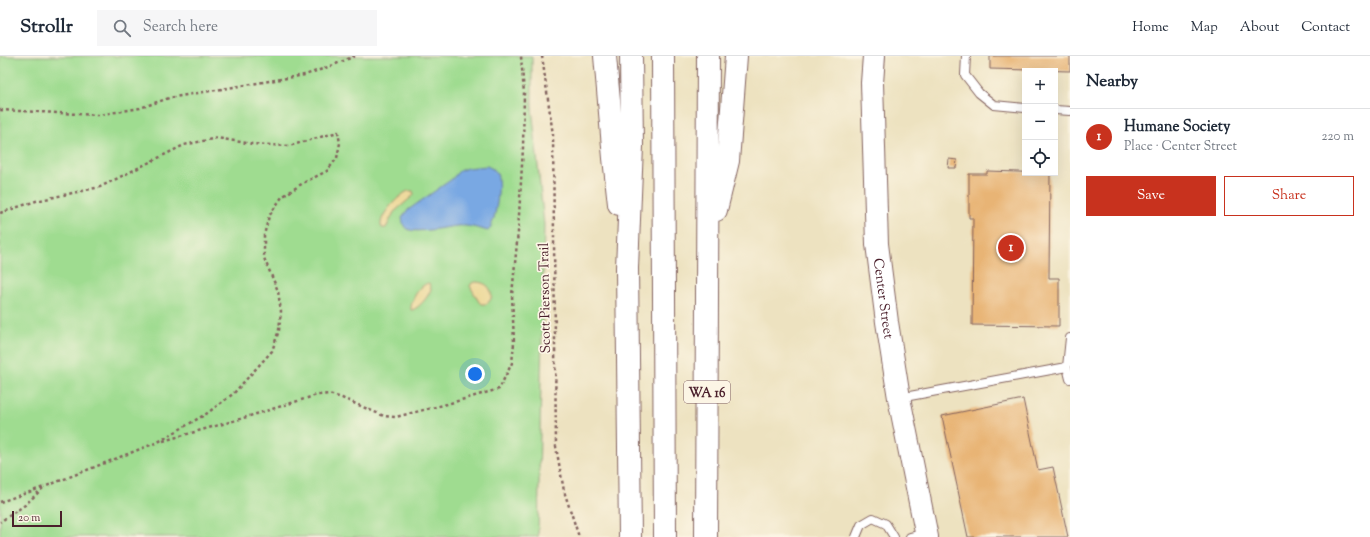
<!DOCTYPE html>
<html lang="en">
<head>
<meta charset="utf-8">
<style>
  :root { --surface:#fff; --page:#f6f6f7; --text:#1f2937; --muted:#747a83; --line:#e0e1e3; --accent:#c8321e }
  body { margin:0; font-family:"Sorts Mill Goudy",serif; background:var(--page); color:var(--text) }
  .controls { position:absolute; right:12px; top:12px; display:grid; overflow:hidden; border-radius:0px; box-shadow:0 4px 16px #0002 }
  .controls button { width:36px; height:36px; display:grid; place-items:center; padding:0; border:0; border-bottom:1px solid var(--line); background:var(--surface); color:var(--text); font:20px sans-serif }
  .scale { position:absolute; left:12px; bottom:10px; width:50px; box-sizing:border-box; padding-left:4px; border:2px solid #4a1f2b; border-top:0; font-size:11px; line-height:14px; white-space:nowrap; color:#4a1f2b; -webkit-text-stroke:3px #fcf5e5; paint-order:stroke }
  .you { position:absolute; left:475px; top:318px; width:14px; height:14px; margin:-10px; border:3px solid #fff; border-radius:50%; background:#1a73e8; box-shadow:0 0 0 6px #1a73e833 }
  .badge { display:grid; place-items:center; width:26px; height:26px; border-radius:50%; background:var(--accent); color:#fff; font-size:13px; font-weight:700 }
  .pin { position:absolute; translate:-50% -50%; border:2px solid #fff; box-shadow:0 1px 4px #0006 }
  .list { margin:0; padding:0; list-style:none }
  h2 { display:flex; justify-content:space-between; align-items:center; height:52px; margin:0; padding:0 16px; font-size:17px }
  h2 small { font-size:13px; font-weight:400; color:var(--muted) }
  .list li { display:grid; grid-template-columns:26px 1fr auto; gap:12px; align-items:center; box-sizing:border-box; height:56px; padding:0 16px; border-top:1px solid var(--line) }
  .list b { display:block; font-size:15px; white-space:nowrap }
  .list p { margin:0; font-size:13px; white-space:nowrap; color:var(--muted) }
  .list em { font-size:13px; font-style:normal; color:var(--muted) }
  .actions { display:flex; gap:8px; padding:12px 16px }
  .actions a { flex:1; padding:9px 0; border:1px solid var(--accent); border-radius:0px; text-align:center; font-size:14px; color:var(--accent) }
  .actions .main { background:var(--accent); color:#fff }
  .icon { flex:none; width:22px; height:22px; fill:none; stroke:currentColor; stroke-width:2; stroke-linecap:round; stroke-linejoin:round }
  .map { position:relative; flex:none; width:1070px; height:481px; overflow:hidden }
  header { display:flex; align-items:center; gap:24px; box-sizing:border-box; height:56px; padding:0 20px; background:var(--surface); border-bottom:1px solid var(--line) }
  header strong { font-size:19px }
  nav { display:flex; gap:22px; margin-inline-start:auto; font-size:14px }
  .search { width:280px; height:36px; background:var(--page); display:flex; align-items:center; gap:10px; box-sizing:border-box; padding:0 14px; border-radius:0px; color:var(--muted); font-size:15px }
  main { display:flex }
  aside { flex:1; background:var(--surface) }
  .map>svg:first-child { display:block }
  .green { fill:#9fdc90; stroke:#747e5e }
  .sand { fill:#eeda9e; stroke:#9c7c64 }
  .water { fill:#79a8e3; stroke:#626487 }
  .building { fill:#e8b474 }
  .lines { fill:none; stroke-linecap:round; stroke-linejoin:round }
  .service-casing { stroke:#83635f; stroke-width:10 }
  .secondary-casing { stroke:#83635f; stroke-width:24 }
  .motorway-casing { stroke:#83635f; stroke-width:24 }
  .path { stroke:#83635f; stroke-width:2.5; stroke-dasharray:3 3; stroke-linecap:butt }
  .service { stroke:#fff; stroke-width:8 }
  .secondary { stroke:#fff; stroke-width:22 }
  .motorway { stroke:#fff; stroke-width:22 }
  .labels { text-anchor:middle; stroke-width:3.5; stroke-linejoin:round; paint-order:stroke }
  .shield { fill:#fcf5e5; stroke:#7f5f63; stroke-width:1 }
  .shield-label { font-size:13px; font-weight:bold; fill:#4a1f2b }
  .street-label { font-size:14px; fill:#4a1f2b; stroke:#fcf5e5 }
</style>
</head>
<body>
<header>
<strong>Strollr</strong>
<div class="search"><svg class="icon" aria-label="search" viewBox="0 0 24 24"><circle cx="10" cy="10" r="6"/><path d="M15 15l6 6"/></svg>Search here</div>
<nav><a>Home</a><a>Map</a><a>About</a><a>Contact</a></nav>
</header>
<main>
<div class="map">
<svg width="1070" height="481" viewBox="0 0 1070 481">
  <rect width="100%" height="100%" fill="#fcf5e5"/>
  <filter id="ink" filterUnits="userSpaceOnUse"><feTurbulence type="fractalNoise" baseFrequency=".025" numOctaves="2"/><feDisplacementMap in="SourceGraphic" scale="8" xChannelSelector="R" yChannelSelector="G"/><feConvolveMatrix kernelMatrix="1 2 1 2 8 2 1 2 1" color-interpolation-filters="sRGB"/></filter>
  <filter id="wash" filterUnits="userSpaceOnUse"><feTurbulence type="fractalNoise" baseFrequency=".012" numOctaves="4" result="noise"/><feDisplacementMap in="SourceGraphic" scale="16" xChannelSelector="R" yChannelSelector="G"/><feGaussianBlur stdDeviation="0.9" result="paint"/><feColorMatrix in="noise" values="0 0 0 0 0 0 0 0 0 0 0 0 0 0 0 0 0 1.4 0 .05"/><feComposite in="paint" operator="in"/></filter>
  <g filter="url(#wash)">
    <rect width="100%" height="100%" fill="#ede2c0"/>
    <polygon class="green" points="0,0 532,0 532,51 544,169 538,481 0,481"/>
    <g class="sand">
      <path d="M408,135H413L414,139L394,156L386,172H382C376,162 399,139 408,135Z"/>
      <path d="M475,226C486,226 493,232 491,243L487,248H481L479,246L470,230L472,227Z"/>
      <path d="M429,227L431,233C429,240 419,252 412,254H411C410,245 420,228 429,227Z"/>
    </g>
    <path class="water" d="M487,110C490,112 495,113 497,117C501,128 496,167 488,175C477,172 468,169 457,170C446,171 416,178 407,173C403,171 403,166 402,162L408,154L452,123L459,115L467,112Z"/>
    <g id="blocks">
      <g class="building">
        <polygon points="990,0 1070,0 1070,15 990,13"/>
        <polygon points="949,103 957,104 956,112 948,112"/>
        <polygon points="987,115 1050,117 1049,222 1059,222 1059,270 972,269 973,162 969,162 969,118 987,118"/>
        <polygon points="1023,343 1038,414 1053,411 1068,481 968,481 942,360"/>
      </g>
    </g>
  </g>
  <g filter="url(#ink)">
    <use href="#blocks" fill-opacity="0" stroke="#83635f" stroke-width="1"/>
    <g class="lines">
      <defs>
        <g id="service">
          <polyline points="966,0 965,19 979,37 994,49 1025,52"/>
          <polyline points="1055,54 1070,55"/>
          <polyline points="1070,282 1067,311 1070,323"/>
          <polyline points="899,342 1067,311"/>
          <polyline points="856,481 861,469 873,462 886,468 894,481"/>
          <polyline points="910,481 925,477"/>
        </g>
        <g id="secondary">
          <path id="s1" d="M874,0L872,27L877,188L887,266L899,342L927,481"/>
        </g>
        <g id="motorway">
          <polyline points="605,0 614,102 619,148"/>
          <polyline points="663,0 665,481"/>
          <polyline points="716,154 728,105 736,0"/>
          <polyline points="630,481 627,212 632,90 631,0"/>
          <polyline points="706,481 708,0"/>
        </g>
      </defs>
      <use href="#service" class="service-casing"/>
      <use href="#secondary" class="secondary-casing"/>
      <use href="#motorway" class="motorway-casing"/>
      <g class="path">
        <polyline points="542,0 553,79 556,391 564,435 579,481"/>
        <polyline points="0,54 98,59 140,52 169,42 305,19 331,10 355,0"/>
        <polyline points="0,157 36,145 100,131 184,89 217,82 252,88 289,90 338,76 340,87 337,102 327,115 303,127 282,141 269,160 264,179 264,202 278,235 281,255 279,274 272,295 233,338 206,358 158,386 44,431"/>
        <polyline points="163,385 240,363 317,339 329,338 342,342 384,360 396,361 447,348 499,333 512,307 514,287 512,239 518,176 523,92 524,37 521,0"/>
        <polyline points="0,446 44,431 25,449 0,466"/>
      </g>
      <use href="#service" class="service"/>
      <use href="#secondary" class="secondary"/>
      <use href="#motorway" class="motorway"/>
    </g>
  </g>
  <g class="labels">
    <rect class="shield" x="684" y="325" width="46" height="22" rx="3"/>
    <g class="shield-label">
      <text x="707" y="341">WA 16</text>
    </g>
    <g class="street-label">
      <text transform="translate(544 242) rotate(-91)" y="5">Scott Pierson Trail</text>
      <text dy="5" stroke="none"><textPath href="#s1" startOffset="243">Center Street</textPath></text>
    </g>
  </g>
</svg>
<div class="controls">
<button>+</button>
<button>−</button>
<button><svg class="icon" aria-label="locate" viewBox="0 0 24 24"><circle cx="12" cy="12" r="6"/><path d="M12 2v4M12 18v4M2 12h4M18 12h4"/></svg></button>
</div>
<div class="scale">20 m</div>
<div class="you"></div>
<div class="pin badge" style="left:1011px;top:192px">1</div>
</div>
<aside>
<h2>Nearby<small></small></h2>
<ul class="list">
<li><span class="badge">1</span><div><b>Humane Society</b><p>Place · Center Street</p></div><em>220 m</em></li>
</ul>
<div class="actions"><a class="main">Save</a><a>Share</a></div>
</aside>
</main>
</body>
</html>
